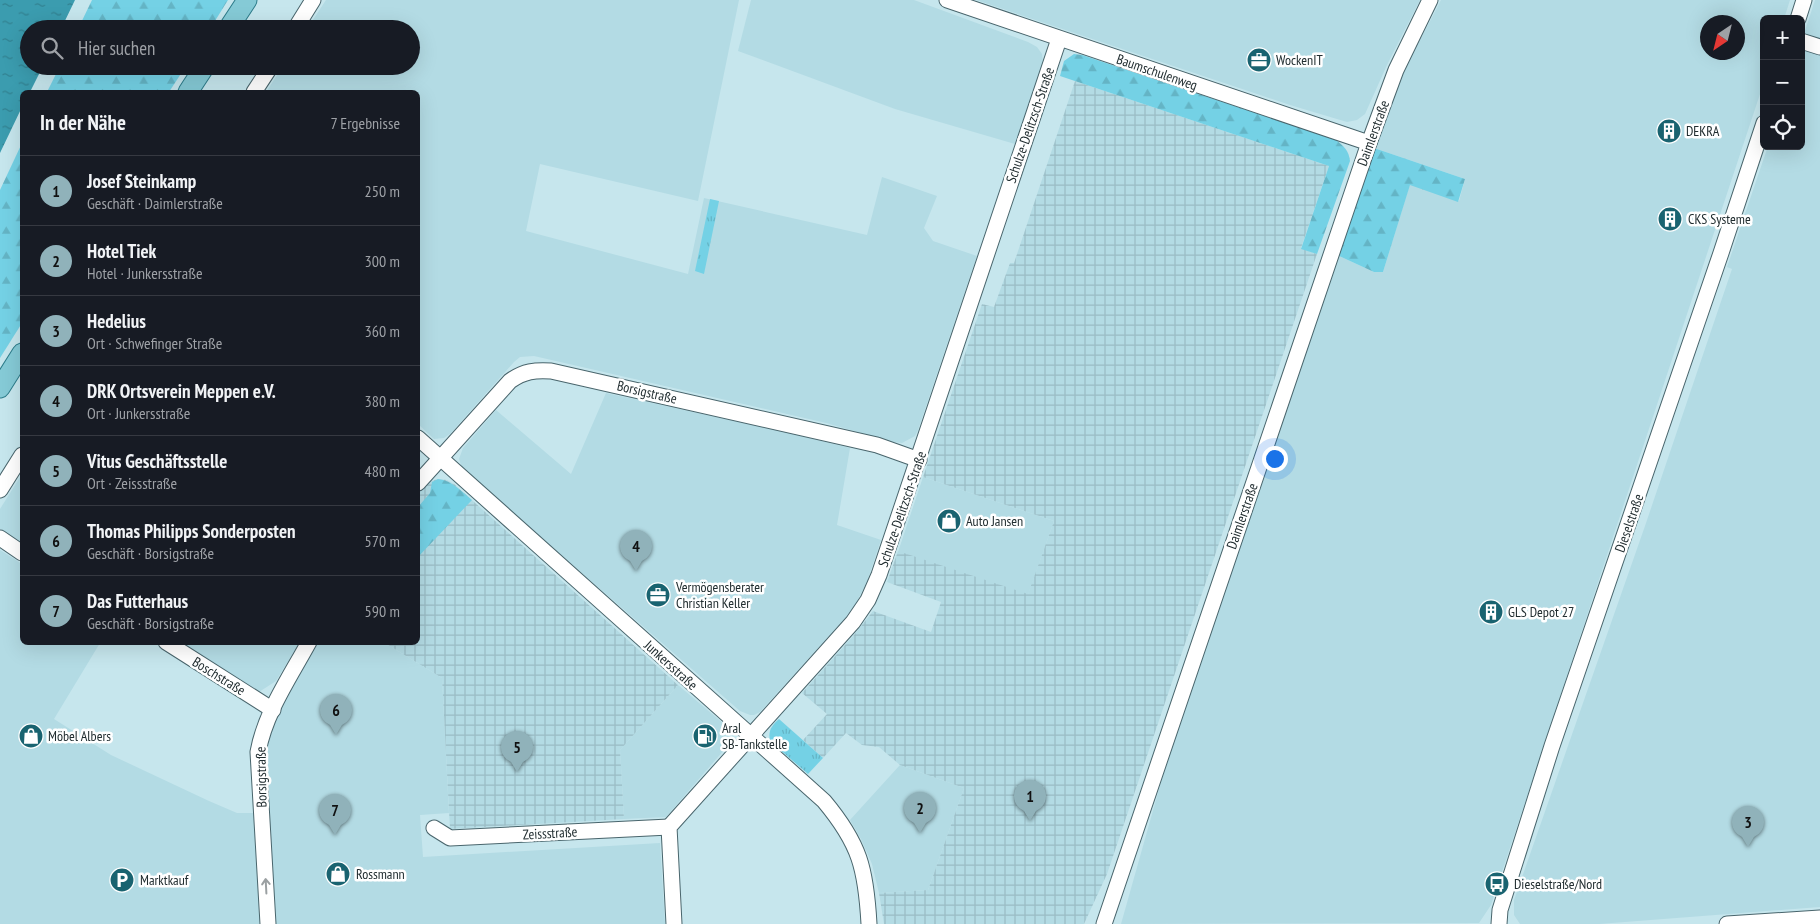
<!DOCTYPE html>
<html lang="de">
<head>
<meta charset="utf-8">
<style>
  :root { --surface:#171b24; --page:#242831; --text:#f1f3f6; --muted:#9ea1a6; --line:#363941; --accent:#90b2ba }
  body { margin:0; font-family:"PT Sans Narrow",sans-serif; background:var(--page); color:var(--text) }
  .controls { position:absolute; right:15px; top:15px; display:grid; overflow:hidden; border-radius:8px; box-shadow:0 5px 20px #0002 }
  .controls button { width:45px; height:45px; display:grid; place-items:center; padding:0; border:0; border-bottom:1px solid var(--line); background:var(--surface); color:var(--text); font:25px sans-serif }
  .compass { position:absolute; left:1700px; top:15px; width:45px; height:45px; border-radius:50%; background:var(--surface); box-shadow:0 5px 20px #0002; rotate:215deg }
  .you { position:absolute; left:1274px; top:458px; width:18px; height:18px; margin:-12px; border:4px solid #fff; border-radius:50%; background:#1a73e8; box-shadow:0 0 0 8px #1a73e833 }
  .badge { display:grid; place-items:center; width:32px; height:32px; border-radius:50%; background:var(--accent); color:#111; font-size:16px; font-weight:700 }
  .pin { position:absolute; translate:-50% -41px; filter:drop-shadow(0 1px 2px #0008) }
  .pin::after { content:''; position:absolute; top:26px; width:18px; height:15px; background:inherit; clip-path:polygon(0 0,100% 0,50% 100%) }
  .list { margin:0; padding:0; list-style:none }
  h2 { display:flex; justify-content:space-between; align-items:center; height:65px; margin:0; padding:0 20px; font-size:21px }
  h2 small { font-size:16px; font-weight:400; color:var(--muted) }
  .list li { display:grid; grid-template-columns:32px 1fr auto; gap:15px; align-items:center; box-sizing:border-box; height:70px; padding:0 20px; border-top:1px solid var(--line) }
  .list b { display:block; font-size:19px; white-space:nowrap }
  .list p { margin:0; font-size:16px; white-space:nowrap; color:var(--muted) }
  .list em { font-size:16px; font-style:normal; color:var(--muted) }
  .icon { flex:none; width:28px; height:28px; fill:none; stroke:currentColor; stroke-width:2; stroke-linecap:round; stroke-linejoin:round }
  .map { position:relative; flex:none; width:1820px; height:924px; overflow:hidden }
  .search { position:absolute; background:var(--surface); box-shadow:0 5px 20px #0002; left:20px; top:20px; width:400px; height:55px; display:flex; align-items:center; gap:12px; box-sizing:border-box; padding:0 18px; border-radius:28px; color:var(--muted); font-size:19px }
  .panel { position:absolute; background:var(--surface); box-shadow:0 5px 20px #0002; left:20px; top:90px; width:400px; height:555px; border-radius:8px }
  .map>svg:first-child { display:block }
  .built { fill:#b3dbe4; fill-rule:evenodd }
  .industrial { fill:url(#industrial-grid) }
  .grass { fill:url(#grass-tufts) }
  .forest { fill:url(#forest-firs) }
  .water { fill:url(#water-ripples) }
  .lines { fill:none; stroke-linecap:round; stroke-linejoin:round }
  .minor-casing { stroke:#49656c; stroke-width:17 }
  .major-casing { stroke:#2d7c8a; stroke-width:21 }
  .minor { stroke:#fff; stroke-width:15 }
  .major { stroke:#85cad6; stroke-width:19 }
  .oneway { stroke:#9ba0a2 }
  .labels { text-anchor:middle; stroke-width:5; stroke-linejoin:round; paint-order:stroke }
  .poi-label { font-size:14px; fill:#212d30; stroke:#fff; text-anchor:start }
  .street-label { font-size:14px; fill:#212d30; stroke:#fff }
</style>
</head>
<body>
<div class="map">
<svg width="1820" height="924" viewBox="0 0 1820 924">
  <defs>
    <pattern id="industrial-grid" width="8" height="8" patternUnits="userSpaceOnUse" patternTransform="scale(1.25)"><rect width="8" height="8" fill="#b3dbe4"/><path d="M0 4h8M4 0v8" fill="none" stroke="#9abcc4"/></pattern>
    <pattern id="grass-tufts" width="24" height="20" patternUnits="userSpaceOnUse" patternTransform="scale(1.25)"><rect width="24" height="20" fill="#74d1e5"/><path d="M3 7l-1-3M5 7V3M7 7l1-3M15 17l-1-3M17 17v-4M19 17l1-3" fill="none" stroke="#64b4c5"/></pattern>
    <pattern id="forest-firs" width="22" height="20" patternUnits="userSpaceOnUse" patternTransform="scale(1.25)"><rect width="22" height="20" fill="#74d1e5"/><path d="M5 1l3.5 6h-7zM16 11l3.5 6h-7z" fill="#64b4c5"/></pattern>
    <pattern id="water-ripples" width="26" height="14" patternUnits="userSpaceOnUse" patternTransform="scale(1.25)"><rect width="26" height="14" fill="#3b9caf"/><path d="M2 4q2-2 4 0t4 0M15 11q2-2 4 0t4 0" fill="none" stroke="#31808f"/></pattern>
  </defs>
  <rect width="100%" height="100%" fill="#c6e6ed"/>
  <g class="built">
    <polygon points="326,0 739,0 698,201 540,164 526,231 688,274 704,198 867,235 882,177 937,196 924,228 933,241 977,256 918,430 915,436 902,443 893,442 826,423 534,356 520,357 514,362 450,434 444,438 434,439 418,424 418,92 266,92 283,66 411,66 411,29 307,29"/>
    <polygon points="751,0 914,0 1028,42 1037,47 1042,54 1043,63 1015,144 895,109 738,51"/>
    <polygon points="976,0 1420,0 1387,65 1365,114 1357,120 1347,122 1290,105"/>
    <path d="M1441,0H1790L1784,19H1764V82L1491,905L1479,923L1121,924L1163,775L1337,255L1374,272H1383L1410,184L1459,201L1465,179L1374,148L1402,75ZM1708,22H1738V52H1708Z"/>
    <polygon points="1815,0 1820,0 1820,907 1599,924 1520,924 1514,915 1514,900 1645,526 1732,269 1727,267 1768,146 1801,146 1801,43"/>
    <polygon points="606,393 785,432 850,448 837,525 881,540 868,579 857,602 845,618 760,712 754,715 750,715 740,711 464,470 461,465 459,459 463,448 496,410 571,474"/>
    <polygon points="22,474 22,543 0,529 0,509"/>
    <polygon points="923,477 1054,521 1028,595 898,552"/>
    <polygon points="0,550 22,564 22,642 100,643 54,719 111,755 209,801 237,813 257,813 264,924 0,924"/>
    <polygon points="181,643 299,643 276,681 259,692"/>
    <polygon points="316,643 385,643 442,678 449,813 420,815 423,857 660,843 665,924 275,924 265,764 266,750 277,712"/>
    <polygon points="678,685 731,730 731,742 666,817 624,819 620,750"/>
    <polygon points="900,765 964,788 928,890 879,893 872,864 861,839 850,820"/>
  </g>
  <g class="industrial">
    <polygon points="1075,81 1329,166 1301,248 1317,254 1107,874 1084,924 884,924 879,893 928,890 964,788 900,765 879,747 862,745 846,733 823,758 803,740 827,714 802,693 854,635 873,611 931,632 941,602 887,582 898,551 1028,594 1054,521 923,477 982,304 994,307 1010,263 1014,263"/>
    <polygon points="438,479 447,480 454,484 678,685 620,750 624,819 450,829 442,678 385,643 418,642 418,491 424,483"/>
  </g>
  <g class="grass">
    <polygon points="710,199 719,201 704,274 695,271"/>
    <path d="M779,719L823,758L808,774L770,741C768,731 771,726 779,719Z"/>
  </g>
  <g class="forest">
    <polygon points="92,0 228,0 210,29 78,29"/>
    <path d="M1074,54L1082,55L1336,140C1344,146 1349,151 1350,161L1317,254L1301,249L1329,166L1060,76L1064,61Z"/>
    <polygon points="60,66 186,66 169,92 47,92"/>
    <polygon points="22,143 22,323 0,358 0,190"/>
    <polygon points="1374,148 1465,179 1458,202 1410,185 1383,272 1374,272 1337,255"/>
    <path d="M438,479C453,481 461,491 472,500L418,557V507L430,493L432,482Z"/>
  </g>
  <polygon class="water" points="0,0 75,0 61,29 29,29 29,66 43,66 30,92 22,92 22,107 0,153"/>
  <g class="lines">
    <defs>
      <g id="minor">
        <polyline points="947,0 1369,143"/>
        <polyline points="1798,19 1804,0"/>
        <polyline points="295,29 313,0"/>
        <polyline points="1801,41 1820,47"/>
        <polyline points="254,92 271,66"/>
        <path d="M418,438L824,801C860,844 866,869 869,924"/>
        <path d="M418,483L510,381C524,371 535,370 551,371L877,445L919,460"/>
        <polyline points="0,490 22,455"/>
        <polyline points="0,538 22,553"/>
        <polyline points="166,642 273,710"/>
        <polyline points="434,828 450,838 669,827"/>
        <path d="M268,924L258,752C265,713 290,677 309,642"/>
        <polyline points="674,924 669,827 853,622 868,600 879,575 1059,39"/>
        <polyline points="1104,924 1369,143 1396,70 1430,0"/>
        <polyline points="1499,924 1500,910 1552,746 1721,253 1764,123"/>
        <polyline points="1727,924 1820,918"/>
      </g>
      <g id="major">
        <polyline points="228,29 247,0"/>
        <polyline points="188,92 205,66"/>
        <polyline points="0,388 22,353"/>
      </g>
    </defs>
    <use href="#minor" class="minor-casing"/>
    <use href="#major" class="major-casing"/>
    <use href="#minor" class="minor"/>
    <use href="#major" class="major"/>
  </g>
  <defs><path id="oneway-shaft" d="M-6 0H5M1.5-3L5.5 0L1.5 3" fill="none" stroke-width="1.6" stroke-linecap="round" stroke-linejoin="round" transform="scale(1.25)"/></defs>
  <use class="oneway" href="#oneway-shaft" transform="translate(266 886) rotate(-93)"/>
  <defs>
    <symbol id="office-disc" viewBox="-11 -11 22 22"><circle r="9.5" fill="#196370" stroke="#fff"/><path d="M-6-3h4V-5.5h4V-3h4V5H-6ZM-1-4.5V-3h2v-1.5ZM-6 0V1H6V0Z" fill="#fff"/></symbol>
    <symbol id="building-disc" viewBox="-11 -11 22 22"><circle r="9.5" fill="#196370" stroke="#fff"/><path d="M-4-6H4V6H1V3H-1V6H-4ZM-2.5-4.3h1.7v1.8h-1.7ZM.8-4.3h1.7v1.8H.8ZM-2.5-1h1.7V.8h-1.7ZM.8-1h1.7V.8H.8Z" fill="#fff"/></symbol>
    <symbol id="shop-disc" viewBox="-11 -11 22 22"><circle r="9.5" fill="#196370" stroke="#fff"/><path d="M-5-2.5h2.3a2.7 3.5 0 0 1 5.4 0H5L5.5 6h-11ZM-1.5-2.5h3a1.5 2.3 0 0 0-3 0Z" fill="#fff"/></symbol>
    <symbol id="fuel-disc" viewBox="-11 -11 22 22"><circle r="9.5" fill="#196370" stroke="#fff"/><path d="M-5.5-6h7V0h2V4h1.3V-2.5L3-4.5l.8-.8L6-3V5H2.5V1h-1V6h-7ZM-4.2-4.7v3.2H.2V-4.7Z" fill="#fff"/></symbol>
    <symbol id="parking-disc" viewBox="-11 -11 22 22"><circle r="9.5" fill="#196370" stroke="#fff"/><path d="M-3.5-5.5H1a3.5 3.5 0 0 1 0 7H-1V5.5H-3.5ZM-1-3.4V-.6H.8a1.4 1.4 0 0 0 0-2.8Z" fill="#fff"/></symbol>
    <symbol id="bus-disc" viewBox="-11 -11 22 22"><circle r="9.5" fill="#196370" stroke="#fff"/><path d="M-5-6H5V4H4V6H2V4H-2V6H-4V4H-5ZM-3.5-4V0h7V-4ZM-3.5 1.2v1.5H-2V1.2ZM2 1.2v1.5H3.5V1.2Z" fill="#fff"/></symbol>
  </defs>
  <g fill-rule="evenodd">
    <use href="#office-disc" x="1245" y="46" width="28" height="28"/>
    <use href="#building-disc" x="1655" y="117" width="28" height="28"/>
    <use href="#building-disc" x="1656" y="205" width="28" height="28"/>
    <use href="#shop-disc" x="935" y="507" width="28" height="28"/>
    <use href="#office-disc" x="644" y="581" width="28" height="28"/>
    <use href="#building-disc" x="1477" y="598" width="28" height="28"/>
    <use href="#shop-disc" x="17" y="722" width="28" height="28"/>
    <use href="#fuel-disc" x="691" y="722" width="28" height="28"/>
    <use href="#shop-disc" x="324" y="860" width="28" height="28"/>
    <use href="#parking-disc" x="108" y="866" width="28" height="28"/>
    <use href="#bus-disc" x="1483" y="870" width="28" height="28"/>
  </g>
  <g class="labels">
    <g class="poi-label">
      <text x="1276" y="65">WockenIT</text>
      <text x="1686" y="136">DEKRA</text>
      <text x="1688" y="224">CKS Systeme</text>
      <text x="966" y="526">Auto Jansen</text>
      <text x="676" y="592">Vermögensberater<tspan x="676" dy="16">Christian Keller</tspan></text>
      <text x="1508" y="617">GLS Depot 27</text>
      <text x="722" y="733">Aral<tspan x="722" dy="16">SB-Tankstelle</tspan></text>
      <text x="48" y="741">Möbel Albers</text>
      <text x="356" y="879">Rossmann</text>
      <text x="140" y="885">Marktkauf</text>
      <text x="1514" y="889">Dieselstraße/Nord</text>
    </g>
    <g class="street-label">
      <text transform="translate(1157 72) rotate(19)" y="5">Baumschulenweg</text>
      <text transform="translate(1030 125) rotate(-71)" y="5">Schulze-Delitzsch-Straße</text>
      <text transform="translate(1373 133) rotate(-70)" y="5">Daimlerstraße</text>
      <text transform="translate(647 392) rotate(13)" y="5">Borsigstraße</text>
      <text transform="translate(902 509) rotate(-71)" y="5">Schulze-Delitzsch-Straße</text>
      <text transform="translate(1242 516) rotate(-71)" y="5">Daimlerstraße</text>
      <text transform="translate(1629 523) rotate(-71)" y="5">Dieselstraße</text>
      <text transform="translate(671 665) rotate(42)" y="5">Junkersstraße</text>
      <text transform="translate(219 676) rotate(32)" y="5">Boschstraße</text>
      <text transform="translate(261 777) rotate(-91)" y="5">Borsigstraße</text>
      <text transform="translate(550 833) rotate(-3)" y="5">Zeissstraße</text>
    </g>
  </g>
</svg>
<div class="controls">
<button>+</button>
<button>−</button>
<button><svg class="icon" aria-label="locate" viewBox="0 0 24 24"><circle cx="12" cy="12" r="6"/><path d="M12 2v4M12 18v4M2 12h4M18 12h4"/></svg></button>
</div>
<svg class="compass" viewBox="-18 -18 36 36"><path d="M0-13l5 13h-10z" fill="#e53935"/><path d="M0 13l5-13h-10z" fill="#9ea1a6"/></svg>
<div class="you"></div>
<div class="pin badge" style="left:1030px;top:821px">1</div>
<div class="pin badge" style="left:920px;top:833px">2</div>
<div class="pin badge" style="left:1748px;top:847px">3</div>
<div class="pin badge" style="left:636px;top:571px">4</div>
<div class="pin badge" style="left:517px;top:772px">5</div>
<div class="pin badge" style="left:336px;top:735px">6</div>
<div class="pin badge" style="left:335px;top:835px">7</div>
<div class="search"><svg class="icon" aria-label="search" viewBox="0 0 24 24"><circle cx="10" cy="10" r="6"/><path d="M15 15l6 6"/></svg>Hier suchen</div>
<section class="panel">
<h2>In der Nähe<small>7 Ergebnisse</small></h2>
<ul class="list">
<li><span class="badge">1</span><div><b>Josef Steinkamp</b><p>Geschäft · Daimlerstraße</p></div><em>250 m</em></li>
<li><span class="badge">2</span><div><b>Hotel Tiek</b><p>Hotel · Junkersstraße</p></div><em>300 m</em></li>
<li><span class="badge">3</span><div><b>Hedelius</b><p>Ort · Schwefinger Straße</p></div><em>360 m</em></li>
<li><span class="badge">4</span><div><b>DRK Ortsverein Meppen e.V.</b><p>Ort · Junkersstraße</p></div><em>380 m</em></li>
<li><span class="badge">5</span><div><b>Vitus Geschäftsstelle</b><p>Ort · Zeissstraße</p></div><em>480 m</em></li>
<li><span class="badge">6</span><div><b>Thomas Philipps Sonderposten</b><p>Geschäft · Borsigstraße</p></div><em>570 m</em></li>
<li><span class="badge">7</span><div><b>Das Futterhaus</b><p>Geschäft · Borsigstraße</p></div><em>590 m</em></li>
</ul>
</section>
</div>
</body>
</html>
